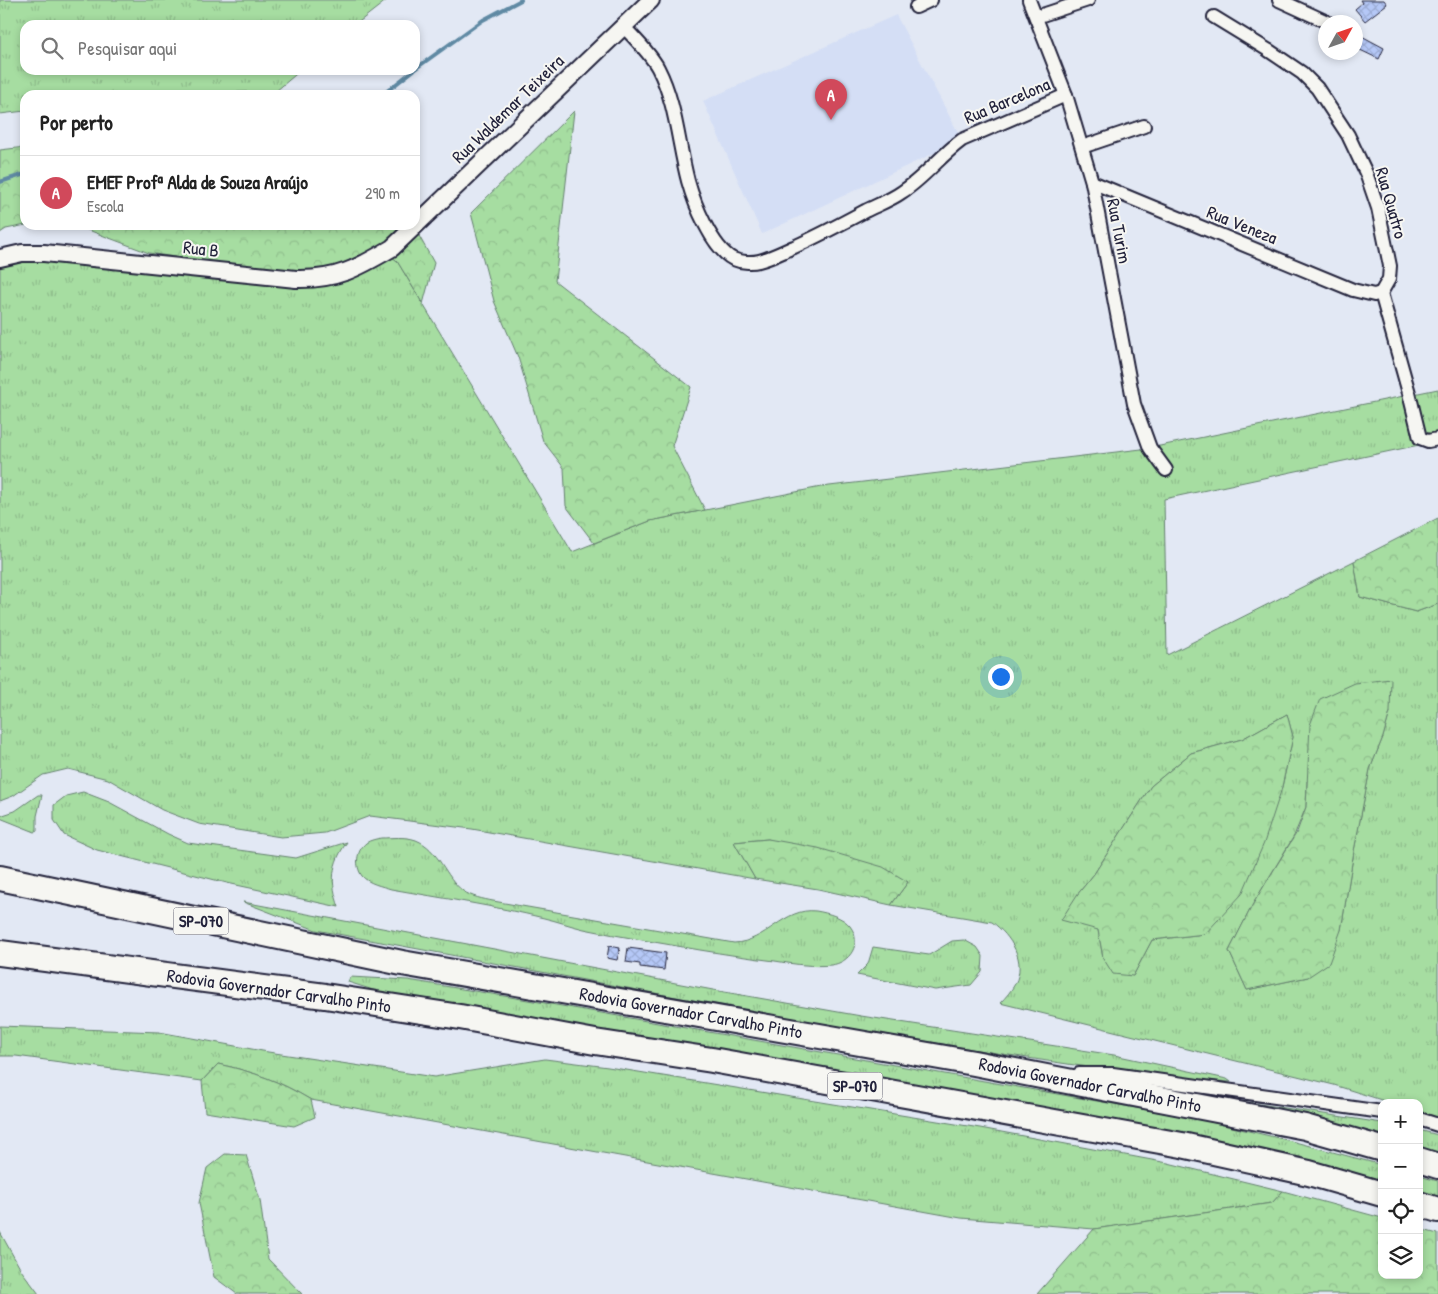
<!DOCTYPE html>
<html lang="pt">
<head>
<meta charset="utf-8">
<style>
  :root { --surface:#fff; --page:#f6f6f6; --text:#222; --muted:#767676; --line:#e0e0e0; --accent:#d1495b }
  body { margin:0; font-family:"Patrick Hand",sans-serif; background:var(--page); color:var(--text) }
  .controls { position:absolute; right:15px; bottom:15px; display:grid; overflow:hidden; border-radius:10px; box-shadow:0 2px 8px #0003 }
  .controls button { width:45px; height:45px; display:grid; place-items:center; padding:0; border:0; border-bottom:1px solid var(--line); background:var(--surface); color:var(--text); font:25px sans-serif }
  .compass { position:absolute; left:1318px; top:15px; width:45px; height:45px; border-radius:50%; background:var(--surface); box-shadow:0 2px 8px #0003; rotate:50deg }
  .you { position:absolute; left:1000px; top:676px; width:18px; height:18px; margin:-12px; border:4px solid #fff; border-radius:50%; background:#1a73e8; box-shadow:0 0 0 8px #1a73e833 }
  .badge { display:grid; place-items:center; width:32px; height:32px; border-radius:50%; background:var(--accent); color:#fff; font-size:16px; font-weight:700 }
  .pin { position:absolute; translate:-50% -41px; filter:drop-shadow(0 1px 2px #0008) }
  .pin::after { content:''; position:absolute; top:26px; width:18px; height:15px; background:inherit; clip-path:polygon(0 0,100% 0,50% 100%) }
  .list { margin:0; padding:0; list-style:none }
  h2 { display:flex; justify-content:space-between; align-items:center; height:65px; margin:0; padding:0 20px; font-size:21px }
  h2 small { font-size:16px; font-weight:400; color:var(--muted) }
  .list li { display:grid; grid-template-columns:32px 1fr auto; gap:15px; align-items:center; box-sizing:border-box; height:75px; padding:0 20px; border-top:1px solid var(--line) }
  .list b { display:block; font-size:19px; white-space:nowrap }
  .list p { margin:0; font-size:16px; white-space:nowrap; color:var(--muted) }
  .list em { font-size:16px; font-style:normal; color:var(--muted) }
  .icon { flex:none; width:28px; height:28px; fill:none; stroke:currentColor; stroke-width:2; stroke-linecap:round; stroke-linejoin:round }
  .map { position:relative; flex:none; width:1438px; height:1294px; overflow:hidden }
  .search { position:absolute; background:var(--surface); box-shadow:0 2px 8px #0003; left:20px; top:20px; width:400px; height:55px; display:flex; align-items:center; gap:12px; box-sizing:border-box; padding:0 18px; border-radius:15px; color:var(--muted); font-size:19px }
  .panel { position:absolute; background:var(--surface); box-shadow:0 2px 8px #0003; left:20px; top:90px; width:400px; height:140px; border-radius:15px }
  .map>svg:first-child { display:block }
  .built { fill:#d4def5 }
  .grass { fill:url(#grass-tufts); stroke:#64806e; fill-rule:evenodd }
  .forest { fill:url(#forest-crowns); stroke:#64806e }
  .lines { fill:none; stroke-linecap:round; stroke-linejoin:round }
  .stream { stroke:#5e89a3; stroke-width:4 }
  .building { fill:url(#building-cross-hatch); stroke:#22223b }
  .minor-casing { stroke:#22223b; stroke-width:16 }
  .tertiary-casing { stroke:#22223b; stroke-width:20 }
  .motorway-casing { stroke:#22223b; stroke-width:28 }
  .minor { stroke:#f6f6f2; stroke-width:12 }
  .tertiary { stroke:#f6f6f2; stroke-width:16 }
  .motorway { stroke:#f6f6f2; stroke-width:24 }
  .labels { text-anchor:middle; stroke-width:4; stroke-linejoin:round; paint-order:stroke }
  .shield { fill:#f6f6f2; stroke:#626272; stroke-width:1 }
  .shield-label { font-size:16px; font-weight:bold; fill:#22223b }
  .street-label { font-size:18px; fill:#22223b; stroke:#f6f6f2 }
</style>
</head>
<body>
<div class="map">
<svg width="1438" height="1294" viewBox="0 0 1438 1294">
  <defs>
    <pattern id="grass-tufts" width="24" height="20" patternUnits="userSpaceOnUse" patternTransform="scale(1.25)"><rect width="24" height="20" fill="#a6dda1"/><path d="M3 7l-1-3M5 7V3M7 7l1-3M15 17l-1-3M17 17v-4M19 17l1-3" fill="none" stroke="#8fbd8c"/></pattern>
    <pattern id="forest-crowns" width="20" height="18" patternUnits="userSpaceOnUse" patternTransform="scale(1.25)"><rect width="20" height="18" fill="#a6dda1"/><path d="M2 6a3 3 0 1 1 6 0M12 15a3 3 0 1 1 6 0" fill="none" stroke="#8fbd8c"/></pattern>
    <pattern id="building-cross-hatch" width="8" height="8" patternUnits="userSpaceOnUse" patternTransform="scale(1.25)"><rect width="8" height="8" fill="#b5c8f7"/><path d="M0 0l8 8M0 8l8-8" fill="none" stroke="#9bacd5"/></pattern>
  </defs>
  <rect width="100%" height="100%" fill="#e2e8f4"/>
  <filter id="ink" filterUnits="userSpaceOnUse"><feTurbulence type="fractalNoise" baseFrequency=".02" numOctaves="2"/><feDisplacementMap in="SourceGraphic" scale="10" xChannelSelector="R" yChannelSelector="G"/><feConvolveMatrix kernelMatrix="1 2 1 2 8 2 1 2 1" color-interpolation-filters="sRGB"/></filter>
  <g filter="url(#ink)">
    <polygon class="built" points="896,15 962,140 762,234 703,101"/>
    <g class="grass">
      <polygon points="0,0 387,0 355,25 25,25 25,70 301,70 276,91 123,95 25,95 25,111 0,114"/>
      <path d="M386,251L397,261L572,552L650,521L821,487L1150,448L1438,389V441L1164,499L1167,655L1354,561L1360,597L1416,612L1438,604V1118L1419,1112V1103H1391L1334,1085L1000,1003C1006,997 1011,991 1015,984C1027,961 1011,936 992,922L891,905L908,882L768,839L734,842L755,879L472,829L370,816L325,833L281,837L199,824L162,810L108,779L68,769L43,775L13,796L0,801V257L296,279ZM1390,712L1383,737L1370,769L1354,851L1341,930L1308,977L1247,990L1229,951L1253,904L1294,836L1306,807L1307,781ZM1287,714L1293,737L1282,787L1205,934L1152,940L1133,976L1103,958L1098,930L1077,895L1094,874L1151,786L1191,753L1242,739Z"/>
      <path d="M83,792L109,802L168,834L188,843L296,858L347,842C331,864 330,882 339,907L227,883L97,850L64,835L54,820V805L66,796Z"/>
      <polygon points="38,795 42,795 37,816 37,831 35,832 0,818 0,816 15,811"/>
      <path d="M381,838C392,838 405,836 416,840C439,849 445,877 463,891C472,897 483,899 493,901L734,943C766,942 784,907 816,911C828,913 843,917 850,926C863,943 850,963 831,965C813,967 793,964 775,961C750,958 725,954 700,950C661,943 622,937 584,929C571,926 557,921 544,918C494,906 442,898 391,889C382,886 369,884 362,876C355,866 356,851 366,843C370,840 376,839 381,838Z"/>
      <path d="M243,902L713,990L861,1016L1114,1055L1227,1079L1231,1082C1110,1074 991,1052 871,1032C686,1000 501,964 316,930Z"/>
      <polygon points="964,940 977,947 983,956 982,972 971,985 935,990 857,975 868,964 873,947 929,955 952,941"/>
      <polygon points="350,977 408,980 528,1000 1198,1119 1291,1141 1382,1165 1382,1188 411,1002 348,982"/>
      <path d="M0,1026L159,1032L268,1052L434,1077L545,1059L608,1067L980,1128L1168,1163L1283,1191L1272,1203L1094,1229L961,1218L311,1100C279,1081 255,1072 218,1064L202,1081L16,1056H0Z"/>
      <polygon points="1188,1093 1382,1123 1382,1140"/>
      <polygon points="1419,1130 1438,1135 1438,1158 1419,1152"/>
      <polygon points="1419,1176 1438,1181 1438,1206 1419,1200"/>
      <polygon points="0,1232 21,1270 39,1294 0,1294"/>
    </g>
    <g class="forest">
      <polygon points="574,111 555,281 691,387 672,446 705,510 650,521 594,543 566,506 564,468 543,441 518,357 494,301 471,213"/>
      <polygon points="25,147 25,225 26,225 6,229 0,233 0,150"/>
      <polygon points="75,225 413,225 434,263 423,304 397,261 386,251 332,276 212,263 149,253"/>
      <polygon points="1438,518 1438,604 1416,612 1360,597 1354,561"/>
      <polygon points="1391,679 1390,712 1383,737 1370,769 1354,851 1341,930 1329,963 1308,977 1247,990 1229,951 1253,904 1297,832 1306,807 1310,725 1320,699 1355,683"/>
      <polygon points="1287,714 1293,737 1281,791 1264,843 1242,894 1205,934 1152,940 1133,976 1113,974 1103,958 1098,930 1061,920 1077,895 1094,874 1151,786 1191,753 1242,739"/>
      <polygon points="768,839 818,848 883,867 908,882 891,905 818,889 755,879 734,842"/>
      <path d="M218,1064C255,1072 279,1081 311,1100L315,1117L294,1126L205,1112L202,1081Z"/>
      <polygon points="225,1154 246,1155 260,1200 268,1259 302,1294 237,1294 214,1277 199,1203 207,1168"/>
      <polygon points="1283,1191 1382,1218 1382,1275 1419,1275 1419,1229 1438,1234 1438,1294 1037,1294 1094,1229 1272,1203"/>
    </g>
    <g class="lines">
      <g class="stream">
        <polyline points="415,69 483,20 521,0"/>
        <polyline points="382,95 414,70"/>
        <polyline points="0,182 25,174"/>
      </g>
    </g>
    <g class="building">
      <polygon points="1360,0 1384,0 1387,4 1365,21 1355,9 1362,3"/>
      <polygon points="1356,33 1384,48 1379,59 1356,48"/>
      <polygon points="609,946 620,948 617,960 607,958"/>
      <polygon points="628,948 666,953 664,970 640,967 640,964 626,962"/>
    </g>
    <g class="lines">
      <defs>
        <g id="minor">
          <polyline points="1029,0 1066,95 1092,182 1134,404 1150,448 1166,470"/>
          <polyline points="1279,0 1327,22"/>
          <polyline points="916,7 931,0"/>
          <polyline points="1036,17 1088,0"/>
          <polyline points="1214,17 1268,50 1302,73 1317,88 1348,135 1366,173 1378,208 1390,266 1389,279 1381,293"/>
          <path d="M624,27C636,40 650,53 658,68C676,103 678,143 688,181C694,203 712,248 733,259C740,262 751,263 759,261C771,258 782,252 794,247C818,236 841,224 865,211C877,205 891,200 902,192C924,178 940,156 962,140L1066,95"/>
          <polyline points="1082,147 1144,126"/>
          <polyline points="1092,182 1353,290 1374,295 1381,293"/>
          <polyline points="1381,293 1409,393 1420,438 1428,441 1438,439"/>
          <polyline points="1079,1074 1113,1074 1382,1112"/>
          <polyline points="1419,1119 1438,1125"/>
        </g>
        <path id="tertiary" d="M0,258L22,253H44L296,279C337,280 358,268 392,248L651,0"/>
        <g id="motorway">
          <polyline points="0,878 402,963 974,1063 1305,1127 1382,1149"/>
          <polyline points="0,953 325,996 460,1017 595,1042 712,1060 1182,1145 1309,1173 1382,1194"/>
          <polyline points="1419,1160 1438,1166"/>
          <polyline points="1419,1204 1438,1210"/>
        </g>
      </defs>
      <use href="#minor" class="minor-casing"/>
      <use href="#tertiary" class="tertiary-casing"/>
      <use href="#motorway" class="motorway-casing"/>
      <use href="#minor" class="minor"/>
      <use href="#tertiary" class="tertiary"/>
      <use href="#motorway" class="motorway"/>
    </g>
  </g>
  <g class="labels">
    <g class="shield">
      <rect x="173.5" y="907.5" width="55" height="27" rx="4"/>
      <rect x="827.5" y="1072.5" width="55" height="27" rx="4"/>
    </g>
    <g class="shield-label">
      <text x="201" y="927">SP-070</text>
      <text x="855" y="1092">SP-070</text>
    </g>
    <g class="street-label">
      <text transform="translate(1007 101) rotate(-23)" y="6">Rua Barcelona</text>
      <text transform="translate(508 109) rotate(-44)" y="6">Rua Waldemar Teixeira</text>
      <text transform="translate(1391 203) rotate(74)" y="6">Rua Quatro</text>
      <text transform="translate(1242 225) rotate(22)" y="6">Rua Veneza</text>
      <text transform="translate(1119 231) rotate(79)" y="6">Rua Turim</text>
      <text transform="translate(201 249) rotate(6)" y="6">Rua B</text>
      <text transform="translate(279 991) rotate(8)" y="6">Rodovia Governador Carvalho Pinto</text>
      <text transform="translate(691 1013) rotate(10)" y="6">Rodovia Governador Carvalho Pinto</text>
      <text transform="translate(1090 1085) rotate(11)" y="6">Rodovia Governador Carvalho Pinto</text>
    </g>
  </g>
</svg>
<div class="controls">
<button>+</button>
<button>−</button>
<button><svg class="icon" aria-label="locate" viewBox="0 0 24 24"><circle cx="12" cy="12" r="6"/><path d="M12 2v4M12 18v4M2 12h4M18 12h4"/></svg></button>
<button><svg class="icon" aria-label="layers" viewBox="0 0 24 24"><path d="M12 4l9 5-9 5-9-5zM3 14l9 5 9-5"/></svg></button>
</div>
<svg class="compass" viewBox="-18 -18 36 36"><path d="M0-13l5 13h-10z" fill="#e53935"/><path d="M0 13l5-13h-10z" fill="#767676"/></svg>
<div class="you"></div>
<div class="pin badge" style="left:831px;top:120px">A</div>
<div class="search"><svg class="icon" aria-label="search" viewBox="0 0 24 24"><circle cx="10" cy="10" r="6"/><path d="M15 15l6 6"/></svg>Pesquisar aqui</div>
<section class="panel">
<h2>Por perto<small></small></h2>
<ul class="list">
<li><span class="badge">A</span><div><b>EMEF Profª Alda de Souza Araújo</b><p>Escola</p></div><em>290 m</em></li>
</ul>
</section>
</div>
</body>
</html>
